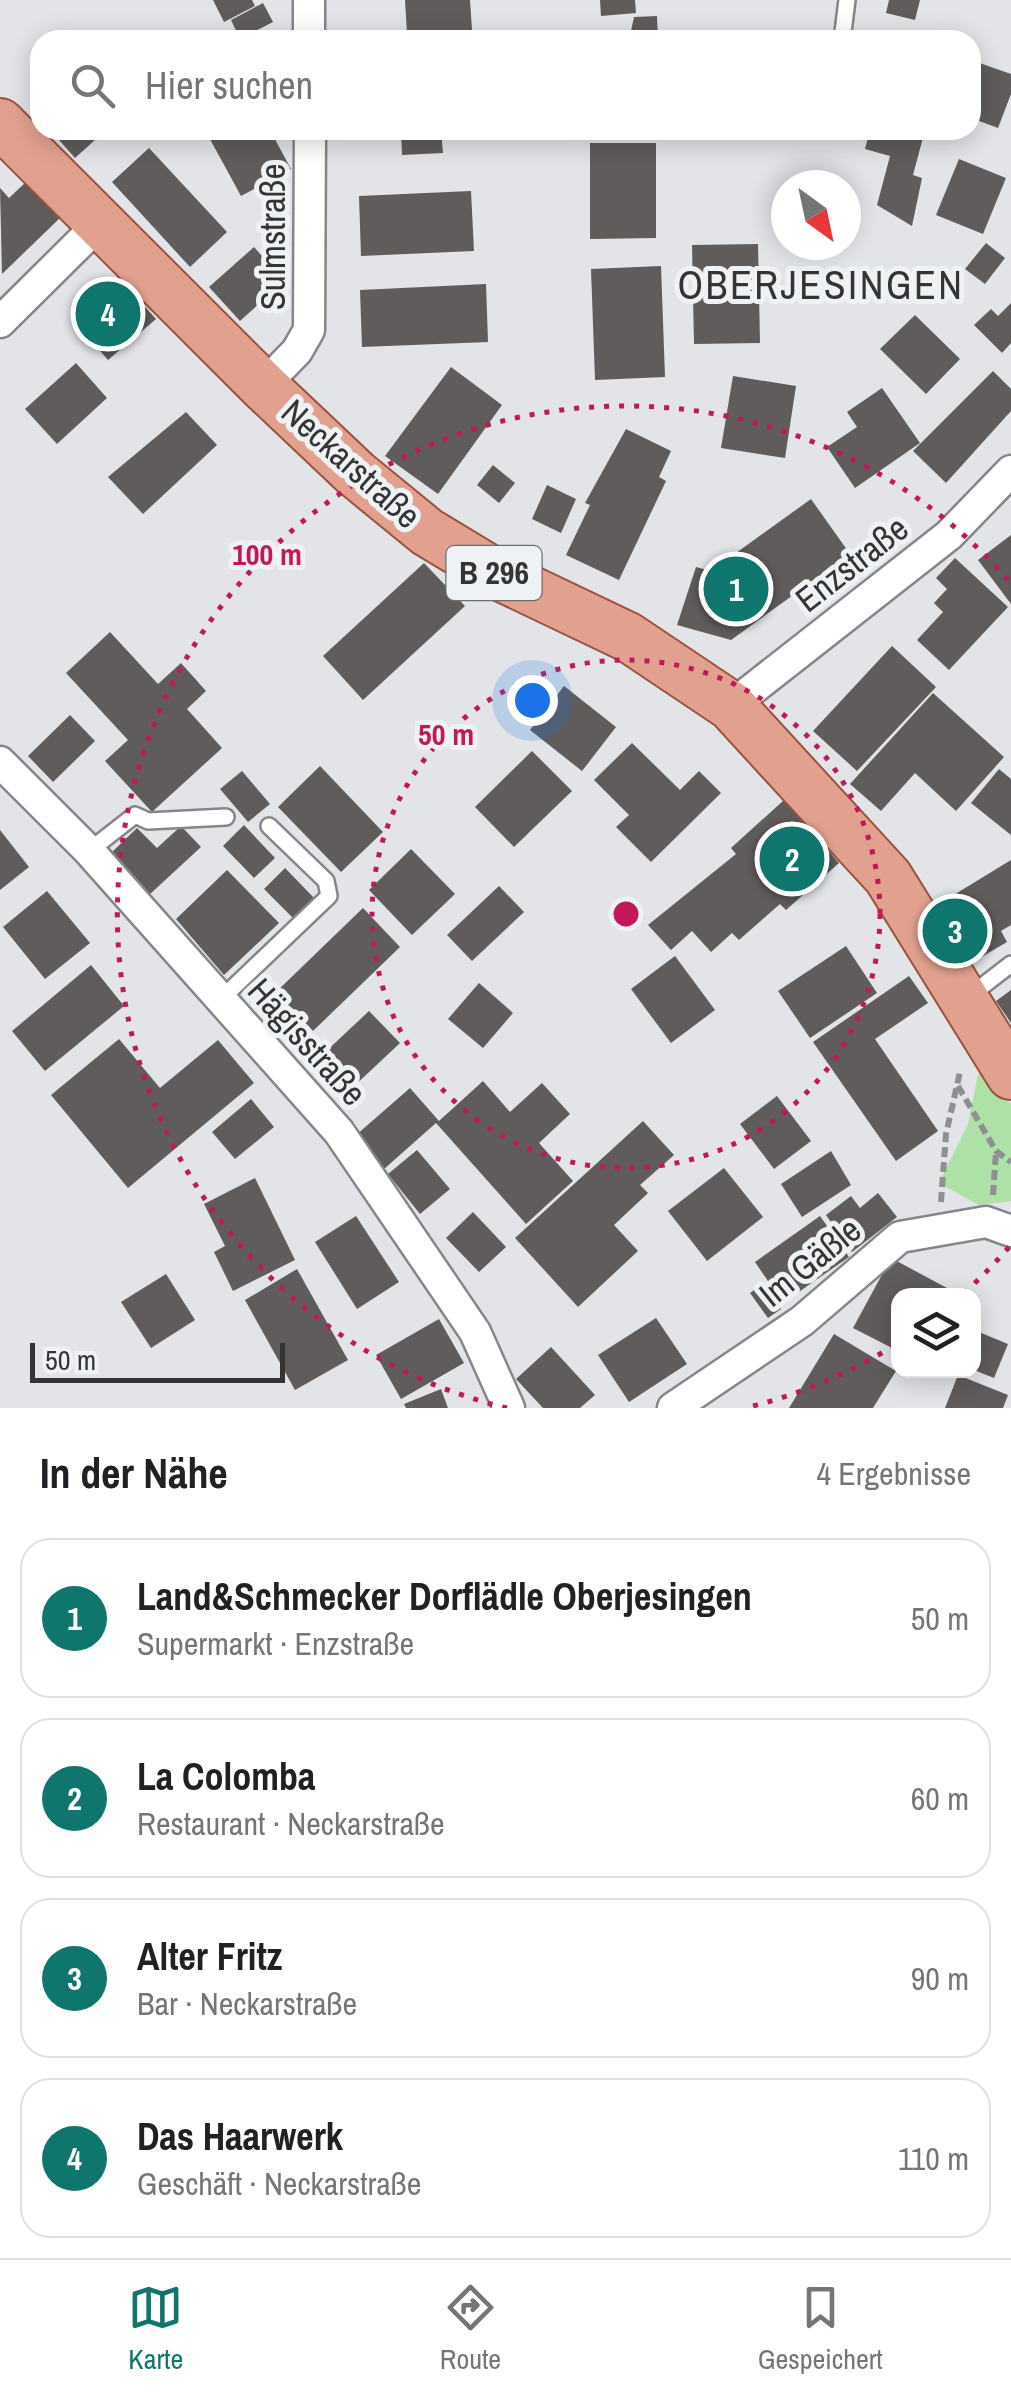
<!DOCTYPE html>
<html lang="de">
<head>
<meta charset="utf-8">
<style>
  :root { --surface:#fff; --page:#f6f6f6; --text:#202124; --muted:#757577; --line:#e0e0e0; --accent:#0f766e }
  body { margin:0; font-family:"Archivo Narrow",sans-serif; background:var(--page); color:var(--text) }
  .controls { position:absolute; right:30px; bottom:30px; display:grid; overflow:hidden; border-radius:20px; box-shadow:0 5px 25px #0003 }
  .controls button { width:90px; height:90px; display:grid; place-items:center; padding:0; border:0; border-bottom:2px solid var(--line); background:var(--surface); color:var(--text); font:50px sans-serif }
  .compass { position:absolute; left:771px; top:170px; width:90px; height:90px; border-radius:50%; background:var(--surface); box-shadow:0 5px 25px #0003; rotate:147deg }
  .scale { position:absolute; left:30px; bottom:25px; width:255px; box-sizing:border-box; padding-left:10px; border:5px solid #343435; border-top:0; font-size:28px; line-height:35px; white-space:nowrap; color:#343435; -webkit-text-stroke:8px #eff2f4; paint-order:stroke }
  .you { position:absolute; left:532px; top:700px; width:35px; height:35px; margin:-25px; border:8px solid #fff; border-radius:50%; background:#1a73e8; box-shadow:0 0 0 15px #1a73e833 }
  .badge { display:grid; place-items:center; width:65px; height:65px; border-radius:50%; background:var(--accent); color:#fff; font-size:32px; font-weight:700 }
  .pin { position:absolute; translate:-50% -50%; border:5px solid #fff; box-shadow:0 2px 10px #0006 }
  .list { margin:0; padding:0; list-style:none }
  h2 { display:flex; justify-content:space-between; align-items:center; height:130px; margin:0; padding:0 40px; font-size:42px }
  h2 small { font-size:32px; font-weight:400; color:var(--muted) }
  .list li { display:grid; grid-template-columns:65px 1fr auto; gap:30px; align-items:center; box-sizing:border-box; height:160px; margin:0 20px 20px; padding:0 20px; border:2px solid var(--line); border-radius:30px }
  .list b { display:block; font-size:38px; white-space:nowrap }
  .list p { margin:0; font-size:32px; white-space:nowrap; color:var(--muted) }
  .list em { font-size:32px; font-style:normal; color:var(--muted) }
  .icon { flex:none; width:55px; height:55px; fill:none; stroke:currentColor; stroke-width:2; stroke-linecap:round; stroke-linejoin:round }
  .map { position:relative; flex:none; width:1011px; height:1408px; overflow:hidden }
  .search { position:absolute; background:var(--surface); box-shadow:0 5px 25px #0003; left:30px; right:30px; top:30px; height:110px; display:flex; align-items:center; gap:25px; box-sizing:border-box; padding:0 35px; border-radius:30px; color:var(--muted); font-size:38px }
  .sheet { height:850px; background:var(--surface) }
  nav { display:flex; justify-content:space-around; align-items:center; box-sizing:border-box; height:140px; border-top:2px solid var(--line); background:var(--surface); font-size:28px; color:var(--muted) }
  nav a { display:grid; justify-items:center; gap:5px }
  nav .on { color:var(--accent) }
  .map>svg:first-child { display:block }
  .green { fill:#aee1a5 }
  .building { fill:#5f5c5b }
  .lines { fill:none; stroke-linecap:round; stroke-linejoin:round }
  .lane-casing { stroke:#848689; stroke-width:20 }
  .street-casing { stroke:#848689; stroke-width:35 }
  .primary-casing { stroke:#99523f; stroke-width:52 }
  .path { stroke:#8f9092; stroke-width:6; stroke-dasharray:10 5; stroke-linecap:butt }
  .lane { stroke:#fff; stroke-width:15 }
  .street { stroke:#fff; stroke-width:30 }
  .primary { stroke:#e2a18f; stroke-width:48 }
  .ring { fill:none; stroke:#c2185b; stroke-width:5; stroke-dasharray:5 10 }
  .labels { text-anchor:middle; stroke-width:10; stroke-linejoin:round; paint-order:stroke }
  .shield { fill:#eff2f4; stroke:#6c6d6e; stroke-width:2.5 }
  .shield-label { font-size:32px; font-weight:bold; fill:#343435 }
  .street-label { font-size:35px; fill:#343435; stroke:#eff2f4 }
  .quarter-label { font-size:40px; letter-spacing:2.5px; fill:#343435; stroke:#eff2f4 }
  .centre { fill:#c2185b; stroke:#eff2f4; stroke-width:5 }
  .ring-label { font-size:30px; text-anchor:middle; font-weight:bold; fill:#c2185b; stroke:#eff2f4; stroke-width:10; stroke-linejoin:round; paint-order:stroke }
</style>
</head>
<body>
<div class="map">
<svg width="1011" height="1408" viewBox="0 0 1011 1408">
  <rect width="100%" height="100%" fill="#e2e4e7"/>
  <polygon class="green" points="986,1068 1011,1105 1011,1201 979,1205 939,1183 968,1124 978,1075"/>
  <g class="building">
    <polygon points="213,0 252,0 255,6 224,22"/>
    <polygon points="405,0 470,0 472,30 407,33"/>
    <polygon points="600,0 635,0 636,13 601,16"/>
    <polygon points="889,0 920,0 915,20 886,13"/>
    <polygon points="263,3 273,22 240,39 231,20"/>
    <polygon points="657,16 658,40 629,40 634,17"/>
    <polygon points="971,60 1011,74 1011,94 998,128 971,118"/>
    <polygon points="50,130 106,130 75,158"/>
    <polygon points="205,130 270,130 291,169 241,196"/>
    <polygon points="401,130 441,130 443,153 402,155"/>
    <polygon points="870,130 925,130 913,175 922,178 912,226 877,205 890,156 865,149"/>
    <polygon points="590,143 656,143 656,238 590,239"/>
    <polygon points="149,148 227,232 190,267 112,182"/>
    <polygon points="959,159 1006,178 983,234 936,215"/>
    <polygon points="26,182 61,217 2,274 0,188 9,198"/>
    <polygon points="471,191 474,251 361,256 359,196"/>
    <polygon points="986,243 1005,258 985,284 965,269"/>
    <polygon points="758,244 760,343 694,344 692,245"/>
    <polygon points="254,247 284,281 240,321 209,287"/>
    <polygon points="661,266 665,377 595,380 591,269"/>
    <polygon points="118,277 156,319 108,360 72,318"/>
    <polygon points="486,284 488,342 362,347 360,290"/>
    <polygon points="1011,303 1011,343 1002,353 974,325 991,309 998,316"/>
    <polygon points="915,315 960,359 926,394 880,349"/>
    <polygon points="76,363 107,398 57,444 25,409"/>
    <polygon points="451,367 502,405 438,494 385,456"/>
    <polygon points="993,371 1011,389 1011,411 946,483 913,451"/>
    <polygon points="733,376 796,386 785,458 721,448"/>
    <polygon points="882,388 920,443 855,488 827,447 857,427 847,412"/>
    <polygon points="186,412 217,445 143,514 108,477"/>
    <polygon points="626,429 671,451 659,477 666,481 619,580 566,555 590,505 585,503"/>
    <polygon points="493,465 515,483 499,503 477,485"/>
    <polygon points="547,485 576,499 561,533 532,519"/>
    <polygon points="811,499 850,554 731,640 677,625 696,567 711,571"/>
    <polygon points="1011,535 1011,604 978,560"/>
    <polygon points="955,558 1008,607 949,670 917,640 943,612 934,603 947,589 936,578"/>
    <polygon points="424,563 465,606 363,700 323,656"/>
    <polygon points="110,632 158,684 181,663 206,691 187,709 222,748 152,812 105,761 128,740 66,673"/>
    <polygon points="892,646 936,687 857,771 813,731"/>
    <polygon points="564,686 616,727 582,771 530,730"/>
    <polygon points="933,693 1004,757 956,811 915,773 881,811 850,784"/>
    <polygon points="70,715 95,741 53,782 28,756"/>
    <polygon points="632,743 680,790 699,771 721,793 651,862 616,827 629,815 594,780"/>
    <polygon points="532,751 572,791 514,847 475,807"/>
    <polygon points="320,766 383,832 341,872 278,807"/>
    <polygon points="999,769 1011,779 1011,835 971,803"/>
    <polygon points="242,771 270,804 248,822 220,789"/>
    <polygon points="784,800 839,863 786,910 780,904 739,940 732,933 711,952 692,931 671,950 648,925 736,854 731,848"/>
    <polygon points="244,825 275,858 254,878 223,846"/>
    <polygon points="181,826 201,847 149,895 110,854 137,828 157,848"/>
    <polygon points="0,830 29,867 0,890"/>
    <polygon points="411,849 455,894 412,935 369,890"/>
    <polygon points="1011,860 1011,925 1001,931 1007,942 973,962 939,904"/>
    <polygon points="285,868 317,901 296,921 264,889"/>
    <polygon points="227,870 279,923 224,975 176,919"/>
    <polygon points="499,886 524,912 472,961 447,935"/>
    <polygon points="47,891 90,943 45,979 3,927"/>
    <polygon points="363,908 400,947 313,1031 276,992"/>
    <polygon points="846,946 877,993 810,1038 778,991"/>
    <polygon points="675,956 715,1010 671,1043 631,989"/>
    <polygon points="91,965 124,1006 45,1071 12,1031"/>
    <polygon points="909,976 928,1003 875,1039 938,1131 896,1161 813,1042"/>
    <polygon points="479,983 513,1013 483,1048 448,1019"/>
    <polygon points="1011,990 1011,1023 996,1001"/>
    <polygon points="369,1011 400,1043 351,1089 320,1057"/>
    <polygon points="119,1039 160,1088 218,1040 254,1083 128,1188 51,1095"/>
    <polygon points="483,1081 510,1112 542,1083 570,1114 539,1143 573,1181 526,1224 436,1123 384,1169 355,1136 410,1088 439,1121"/>
    <polygon points="777,1096 811,1141 774,1169 740,1124"/>
    <polygon points="251,1099 274,1127 235,1159 212,1132"/>
    <polygon points="643,1121 674,1155 640,1185 648,1193 614,1225 638,1251 578,1307 515,1238"/>
    <polygon points="417,1150 450,1189 420,1214 388,1174"/>
    <polygon points="831,1151 851,1185 802,1217 781,1184"/>
    <polygon points="724,1168 763,1217 707,1261 668,1211"/>
    <polygon points="255,1178 295,1260 233,1291 214,1252 225,1246 204,1204"/>
    <polygon points="878,1193 897,1217 852,1252 826,1215 851,1196 860,1208"/>
    <polygon points="473,1212 506,1247 479,1272 446,1238"/>
    <polygon points="356,1216 399,1282 357,1309 315,1242"/>
    <polygon points="820,1216 849,1257 783,1303 755,1262"/>
    <polygon points="891,1258 947,1288 943,1296 898,1296 898,1351 853,1328"/>
    <polygon points="297,1269 348,1360 295,1390 245,1300"/>
    <polygon points="166,1274 195,1320 151,1348 121,1302"/>
    <polygon points="763,1284 781,1309 768,1318 750,1293"/>
    <polygon points="656,1318 687,1364 629,1402 598,1355"/>
    <polygon points="439,1319 464,1363 401,1399 376,1355"/>
    <polygon points="974,1330 1008,1344 994,1378 974,1370"/>
    <polygon points="834,1334 896,1371 873,1408 789,1408"/>
    <polygon points="551,1347 595,1395 580,1408 543,1408 516,1379"/>
    <polygon points="958,1375 1008,1395 1003,1408 945,1408"/>
    <polygon points="441,1389 448,1408 406,1408 404,1404"/>
  </g>
  <g class="lines">
    <defs>
      <g id="lane">
        <polyline points="842,40 847,0"/>
        <polyline points="89,851 135,815 148,821 226,817"/>
        <polyline points="967,998 1011,964"/>
        <polyline points="219,1001 329,896 326,881 269,826"/>
      </g>
      <g id="street">
        <polyline points="309,0 309,40"/>
        <polyline points="0,322 102,221"/>
        <polyline points="263,386 297,351 309,330 310,130"/>
        <polyline points="731,706 949,535 1011,471"/>
        <polyline points="0,762 89,851 339,1132 475,1332 509,1408"/>
        <polyline points="673,1408 802,1321 900,1237 986,1222 1011,1231"/>
      </g>
      <polyline id="primary" points="0,123 263,386 355,473 427,532 500,576 628,637 731,706 888,877 1011,1075"/>
    </defs>
    <use href="#lane" class="lane-casing"/>
    <use href="#street" class="street-casing"/>
    <use href="#primary" class="primary-casing"/>
    <g class="path">
      <polyline points="958,1086 996,1151 1011,1162"/>
      <polyline points="993,1195 996,1152"/>
      <polyline points="941,1202 946,1134 960,1072"/>
    </g>
    <use href="#lane" class="lane"/>
    <use href="#street" class="street"/>
    <use href="#primary" class="primary"/>
  </g>
  <g class="ring">
    <circle cx="626" cy="914" r="254"/>
    <path d="M1009 1247A508 508 0 0 1 963 1294M895 1345A508 508 0 0 1 745 1408M507 1408A508 508 0 1 1 1009 581"/>
  </g>
  <g class="labels">
    <rect class="shield" x="446.5" y="546" width="95" height="54" rx="8"/>
    <g class="shield-label">
      <text x="494" y="584">B 296</text>
    </g>
    <g class="street-label">
      <text transform="translate(273 237) rotate(-90)" y="12">Sulmstraße</text>
      <text transform="translate(351 464) rotate(42)" y="12">Neckarstraße</text>
      <text transform="translate(852 564) rotate(-38)" y="12">Enzstraße</text>
      <text transform="translate(307 1042) rotate(48)" y="12">Hägisstraße</text>
      <text transform="translate(810 1262) rotate(-39)" y="12">Im Gäßle</text>
    </g>
    <g class="quarter-label">
      <text x="821" y="299">OBERJESINGEN</text>
    </g>
  </g>
  <circle cx="626" cy="914" r="15" class="centre"/>
  <g class="ring-label">
    <text x="267" y="565">100 m</text>
    <text x="446" y="745">50 m</text>
  </g>
</svg>
<div class="controls">
<button><svg class="icon" aria-label="layers" viewBox="0 0 24 24"><path d="M12 4l9 5-9 5-9-5zM3 14l9 5 9-5"/></svg></button>
</div>
<svg class="compass" viewBox="-18 -18 36 36"><path d="M0-13l5 13h-10z" fill="#e53935"/><path d="M0 13l5-13h-10z" fill="#757577"/></svg>
<div class="scale">50 m</div>
<div class="you"></div>
<div class="pin badge" style="left:736px;top:589px">1</div>
<div class="pin badge" style="left:792px;top:859px">2</div>
<div class="pin badge" style="left:955px;top:931px">3</div>
<div class="pin badge" style="left:108px;top:314px">4</div>
<div class="search"><svg class="icon" aria-label="search" viewBox="0 0 24 24"><circle cx="10" cy="10" r="6"/><path d="M15 15l6 6"/></svg>Hier suchen</div>
</div>
<section class="sheet">
<h2>In der Nähe<small>4 Ergebnisse</small></h2>
<ul class="list">
<li><span class="badge">1</span><div><b>Land&amp;Schmecker Dorflädle Oberjesingen</b><p>Supermarkt · Enzstraße</p></div><em>50 m</em></li>
<li><span class="badge">2</span><div><b>La Colomba</b><p>Restaurant · Neckarstraße</p></div><em>60 m</em></li>
<li><span class="badge">3</span><div><b>Alter Fritz</b><p>Bar · Neckarstraße</p></div><em>90 m</em></li>
<li><span class="badge">4</span><div><b>Das Haarwerk</b><p>Geschäft · Neckarstraße</p></div><em>110 m</em></li>
</ul>
</section>
<nav>
<a class="on"><svg class="icon" aria-label="map" viewBox="0 0 24 24"><path d="M3 6l6-2 6 2 6-2v14l-6 2-6-2-6 2zM9 4v14M15 6v14"/></svg>Karte</a>
<a><svg class="icon" aria-label="directions" viewBox="0 0 24 24"><path d="M12 3l9 9-9 9-9-9zM9 14v-3h6M13 9l2 2-2 2"/></svg>Route</a>
<a><svg class="icon" aria-label="saved" viewBox="0 0 24 24"><path d="M7 4h10v16l-5-4-5 4z"/></svg>Gespeichert</a>
</nav>
</body>
</html>
